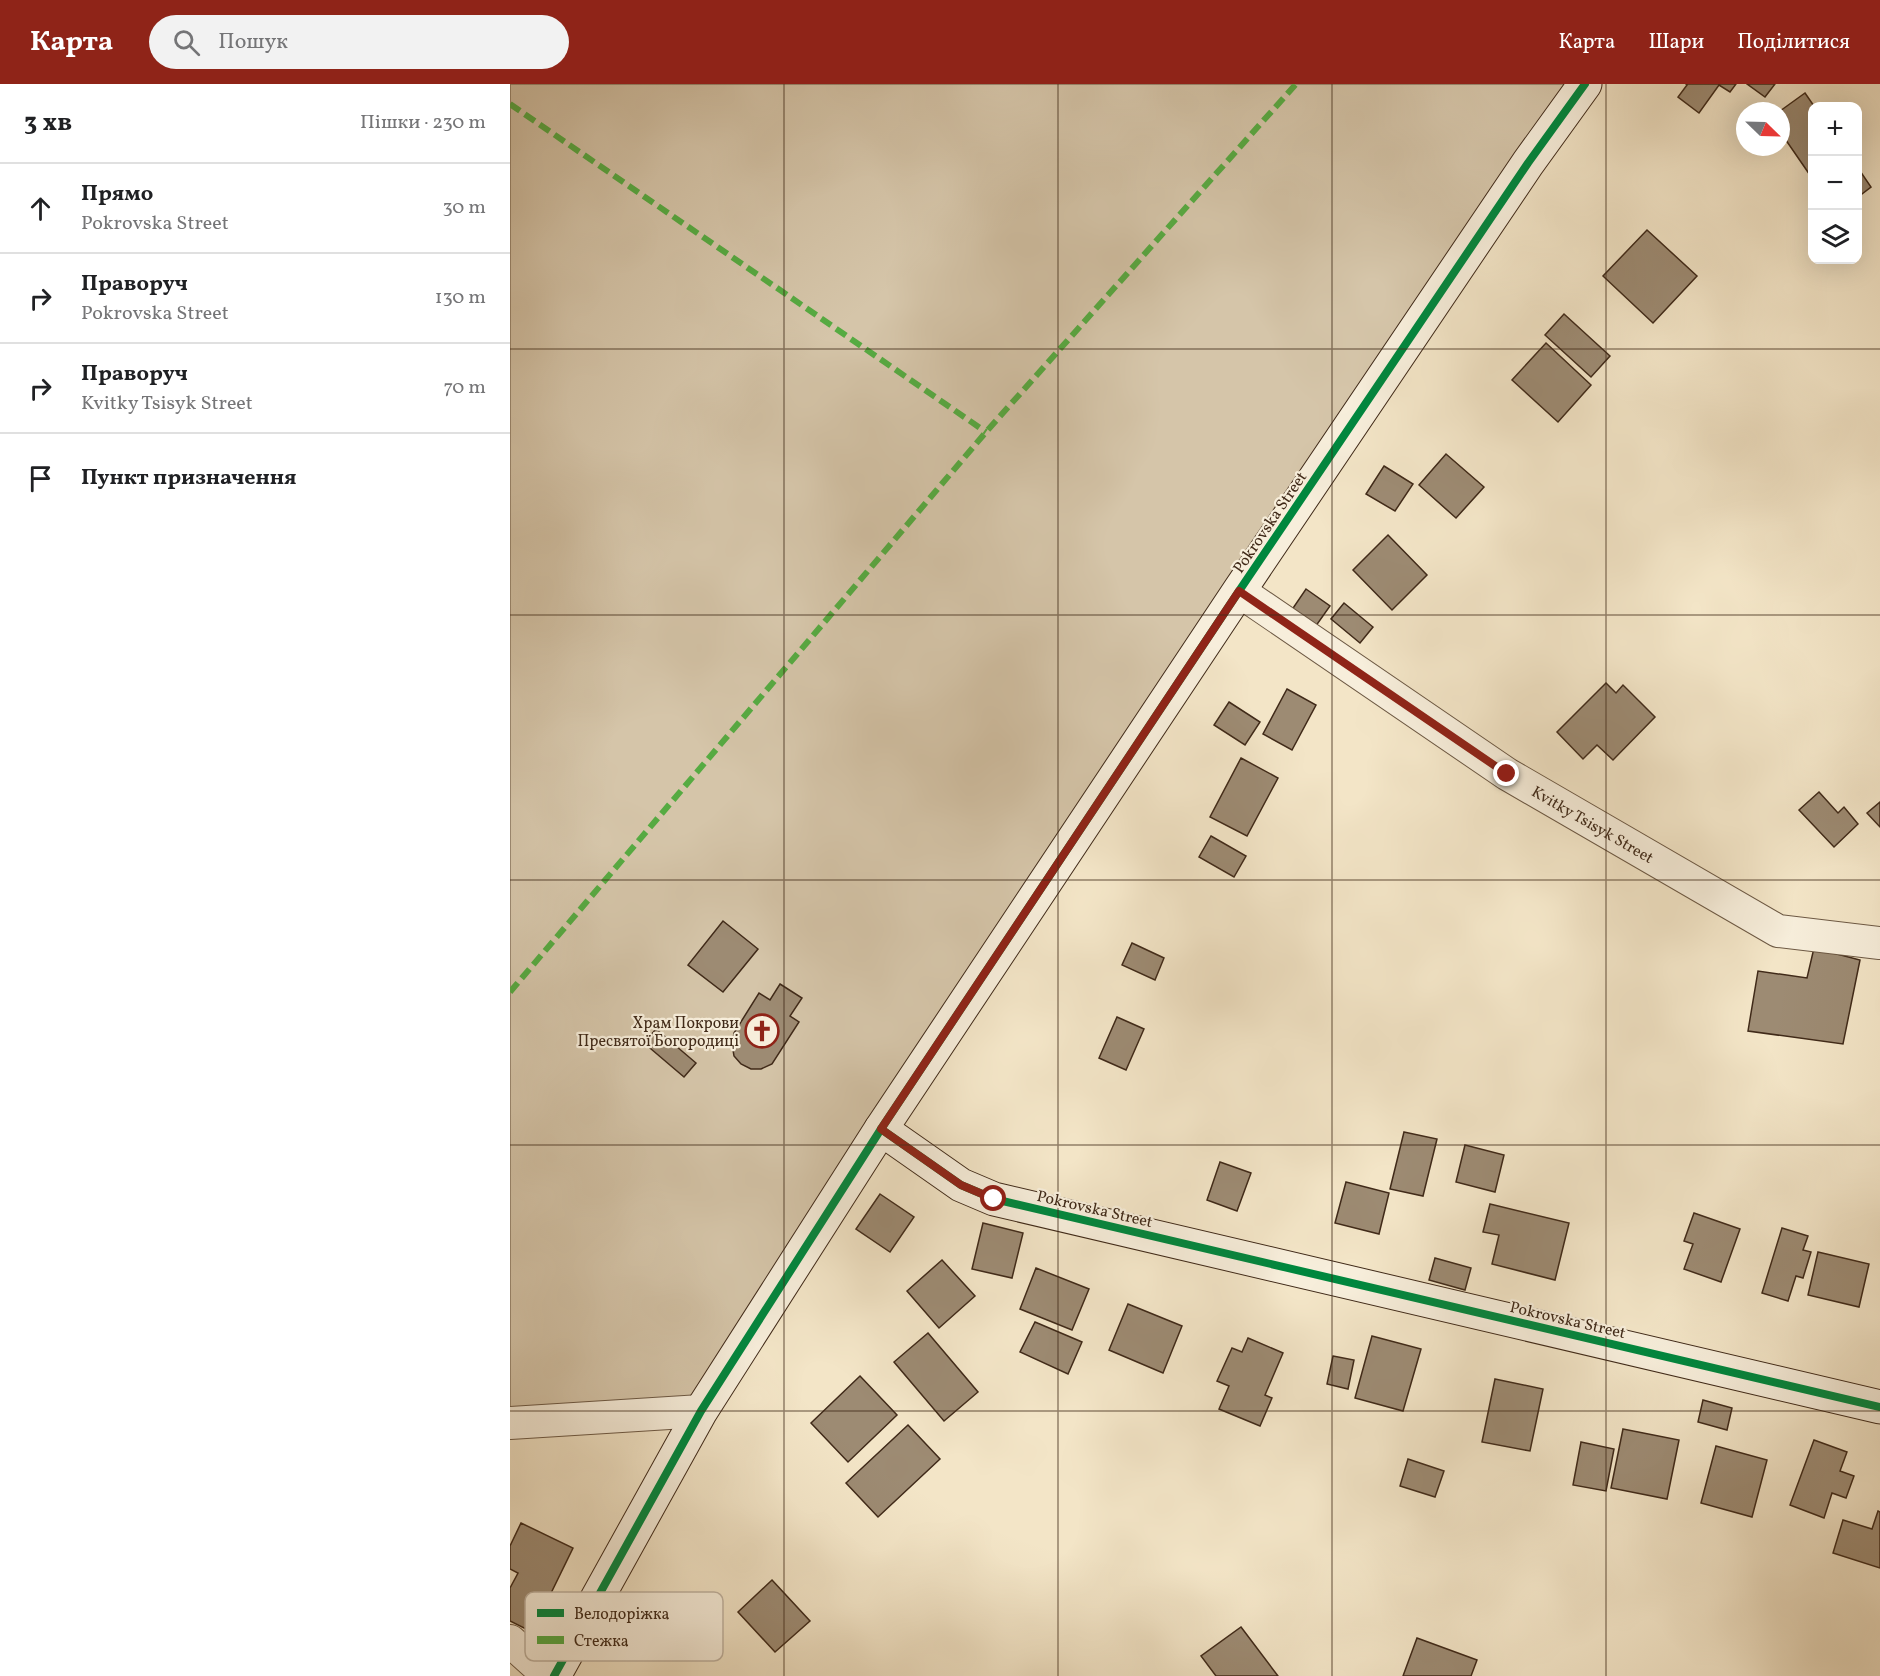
<!DOCTYPE html>
<html lang="uk">
<head>
<meta charset="utf-8">
<style>
  :root { --surface:#fff; --page:#f2f2f2; --text:#202124; --muted:#757577; --line:#e0e0e0; --accent:#8f2418 }
  body { margin:0; font-family:Vollkorn,serif; background:var(--page); color:var(--text) }
  .controls { position:absolute; right:18px; top:18px; display:grid; overflow:hidden; border-radius:12px; box-shadow:0 6px 24px #0002 }
  .controls button { width:54px; height:54px; display:grid; place-items:center; padding:0; border:0; border-bottom:2px solid var(--line); background:var(--surface); color:var(--text); font:30px sans-serif }
  .compass { position:absolute; left:1226px; top:18px; width:54px; height:54px; border-radius:50%; background:var(--surface); box-shadow:0 6px 24px #0002; rotate:113deg }
  .stop { position:absolute; width:18px; height:18px; margin:-14px; border:4px solid #8f2418; border-radius:50%; background:#fff }
  .stop.end { background:#8f2418; border-color:#fff; box-shadow:0 2px 6px #0008 }
  .list { margin:0; padding:0; list-style:none }
  h2 { display:flex; justify-content:space-between; align-items:center; height:78px; margin:0; padding:0 24px; font-size:26px }
  h2 small { font-size:20px; font-weight:400; color:var(--muted) }
  .list li { display:grid; grid-template-columns:39px 1fr auto; gap:18px; align-items:center; box-sizing:border-box; height:90px; padding:0 24px; border-top:2px solid var(--line) }
  .list b { display:block; font-size:22px; white-space:nowrap }
  .list p { margin:0; font-size:20px; white-space:nowrap; color:var(--muted) }
  .list em { font-size:20px; font-style:normal; color:var(--muted) }
  .icon { flex:none; width:33px; height:33px; fill:none; stroke:currentColor; stroke-width:2; stroke-linecap:round; stroke-linejoin:round }
  .map { position:relative; flex:none; width:1370px; height:1592px; overflow:hidden }
  header { display:flex; align-items:center; gap:36px; box-sizing:border-box; height:84px; padding:0 30px; background:var(--accent); color:#fff }
  header strong { font-size:28px }
  nav { display:flex; gap:33px; margin-inline-start:auto; font-size:21px }
  .search { width:420px; height:54px; background:var(--page); display:flex; align-items:center; gap:15px; box-sizing:border-box; padding:0 21px; border-radius:33px; color:var(--muted); font-size:22px }
  main { display:flex }
  aside { flex:1; background:var(--surface) }
  .map>svg:first-child { display:block }
  .green { fill:#d5c5a9; stroke:#8a7861; stroke-width:1.5 }
  .building { fill:#9d8b73; stroke:#402a19; stroke-width:1.5 }
  .lines { fill:none; stroke-linecap:round; stroke-linejoin:round }
  .street-casing { stroke:#6d5944; stroke-width:34 }
  .secondary-casing { stroke:#402a19; stroke-width:35 }
  .street { stroke:#f7eedb; stroke-width:32 }
  .secondary { stroke:#f7eedb; stroke-width:33 }
  .quiet { stroke:#56ab42; stroke-width:6; stroke-dasharray:12 6; stroke-linecap:butt }
  .cycleway-casing { stroke:#f7eedb; stroke-width:11 }
  .cycleway { stroke:#00873e; stroke-width:8 }
  .route { stroke:#8f2418; stroke-width:8 }
  .grid { fill:none; stroke:#402a19; stroke-width:1.5; stroke-opacity:0.55 }
  .labels { text-anchor:middle; stroke-width:4.5; stroke-linejoin:round; paint-order:stroke }
  .street-label { font-size:16px; fill:#402a19; stroke:#f7eedb }
  .poi-label { font-size:16px; fill:#402a19; stroke:#f7eedb; text-anchor:end }
  .key { fill:#f7eedb; stroke:#c0b3a1; stroke-width:1.5 }
  .key-label { font-size:16px; fill:#402a19 }
</style>
</head>
<body>
<header>
<strong>Карта</strong>
<div class="search"><svg class="icon" aria-label="search" viewBox="0 0 24 24"><circle cx="10" cy="10" r="6"/><path d="M15 15l6 6"/></svg>Пошук</div>
<nav><a>Карта</a><a>Шари</a><a>Поділитися</a></nav>
</header>
<main>
<aside>
<h2>3 хв<small>Пішки · 230 m</small></h2>
<ul class="list">
<li><svg class="icon" aria-label="ahead" viewBox="0 0 24 24"><path d="M12 20V5M6 11l6-6 6 6"/></svg><div><b>Прямо</b><p>Pokrovska Street</p></div><em>30 m</em></li>
<li><svg class="icon" aria-label="right" viewBox="0 0 24 24"><path d="M7 20v-9h11M14 6l5 5-5 5"/></svg><div><b>Праворуч</b><p>Pokrovska Street</p></div><em>130 m</em></li>
<li><svg class="icon" aria-label="right" viewBox="0 0 24 24"><path d="M7 20v-9h11M14 6l5 5-5 5"/></svg><div><b>Праворуч</b><p>Kvitky Tsisyk Street</p></div><em>70 m</em></li>
<li><svg class="icon" aria-label="arrive" viewBox="0 0 24 24"><path d="M6 21V4h12l-3 4 3 4H6"/></svg><div><b>Пункт призначення</b></div></li>
</ul>
</aside>
<div class="map">
<svg width="1370" height="1592" viewBox="0 0 1370 1592">
  <rect width="100%" height="100%" fill="#f3e5c7"/>
  <filter id="stains"><feTurbulence type="fractalNoise" baseFrequency=".00333" numOctaves="4"/><feColorMatrix values="0 0 0 0 .2 0 0 0 0 .09 0 0 0 0 .02 0 0 0 .5 -.17"/></filter>
  <radialGradient id="worn" r=".72"><stop offset=".6" stop-color="#630" stop-opacity="0"/><stop offset="1" stop-color="#630" stop-opacity=".3"/></radialGradient>
  <polygon class="green" points="0,0 1075,0 191,1327 0,1339"/>
  <g class="building">
    <polygon points="1176,0 1226,0 1220,8 1209,1 1189,29 1168,13 1177,1"/>
    <polygon points="1237,0 1265,0 1255,13"/>
    <polygon points="1295,9 1304,22 1302,22 1302,94 1271,49 1270,27"/>
    <polygon points="1348,84 1361,103 1348,113"/>
    <polygon points="1137,146 1187,192 1143,239 1093,192"/>
    <polygon points="1054,230 1100,272 1081,293 1035,251"/>
    <polygon points="1036,259 1081,301 1048,338 1002,296"/>
    <polygon points="936,370 974,403 946,434 909,401"/>
    <polygon points="874,382 903,400 885,427 856,410"/>
    <polygon points="878,451 917,491 882,526 843,486"/>
    <polygon points="796,505 820,522 803,546 779,530"/>
    <polygon points="834,519 863,543 850,559 821,535"/>
    <polygon points="1096,599 1106,609 1113,601 1145,633 1103,676 1087,661 1073,675 1047,648"/>
    <polygon points="777,605 806,621 782,666 753,650"/>
    <polygon points="719,618 750,638 735,661 704,641"/>
    <polygon points="731,674 768,694 737,752 700,733"/>
    <polygon points="1309,708 1328,729 1334,723 1348,740 1324,763 1289,726"/>
    <polygon points="1370,718 1370,743 1357,729"/>
    <polygon points="701,752 736,772 724,793 689,773"/>
    <polygon points="213,837 248,865 213,908 178,881"/>
    <polygon points="622,859 654,874 645,896 612,881"/>
    <polygon points="1304,864 1350,876 1333,960 1238,947 1248,887 1297,894"/>
    <polygon points="270,900 292,914 280,932 289,938 262,980 251,985 241,985 231,980 224,972 222,960 224,949 249,909 260,916"/>
    <polygon points="607,933 634,945 616,986 589,974"/>
    <polygon points="146,945 186,979 174,993 134,959"/>
    <polygon points="894,1048 927,1055 913,1112 880,1105"/>
    <polygon points="955,1061 994,1071 985,1108 946,1098"/>
    <polygon points="710,1078 741,1089 727,1127 697,1116"/>
    <polygon points="836,1098 879,1109 869,1150 825,1139"/>
    <polygon points="370,1110 404,1133 380,1168 346,1145"/>
    <polygon points="980,1120 1059,1139 1045,1196 982,1180 989,1151 973,1148"/>
    <polygon points="1184,1129 1230,1145 1211,1198 1174,1185 1183,1160 1174,1157"/>
    <polygon points="473,1139 513,1149 502,1194 462,1185"/>
    <polygon points="1272,1144 1298,1152 1293,1166 1301,1168 1293,1194 1286,1192 1278,1217 1252,1209"/>
    <polygon points="1308,1168 1359,1180 1349,1223 1298,1211"/>
    <polygon points="925,1174 961,1184 955,1206 919,1196"/>
    <polygon points="432,1176 465,1212 429,1244 397,1207"/>
    <polygon points="526,1184 579,1205 562,1246 510,1225"/>
    <polygon points="618,1220 672,1242 653,1289 599,1266"/>
    <polygon points="525,1238 572,1258 558,1290 510,1268"/>
    <polygon points="418,1249 468,1308 434,1337 384,1278"/>
    <polygon points="862,1252 911,1265 893,1327 845,1314"/>
    <polygon points="738,1254 773,1269 755,1311 762,1314 750,1342 709,1325 719,1302 707,1297 722,1264 732,1268"/>
    <polygon points="823,1272 844,1276 838,1305 817,1300"/>
    <polygon points="350,1292 387,1331 338,1378 301,1339"/>
    <polygon points="985,1295 1033,1305 1020,1367 972,1358"/>
    <polygon points="1193,1316 1222,1324 1217,1346 1188,1338"/>
    <polygon points="398,1341 430,1375 368,1433 336,1399"/>
    <polygon points="1113,1345 1169,1356 1157,1415 1101,1404"/>
    <polygon points="1304,1356 1337,1368 1330,1387 1344,1392 1336,1414 1322,1409 1314,1434 1280,1421"/>
    <polygon points="1071,1358 1104,1365 1096,1407 1063,1401"/>
    <polygon points="1206,1362 1257,1376 1242,1433 1191,1419"/>
    <polygon points="898,1375 934,1387 925,1413 890,1402"/>
    <polygon points="1368,1427 1370,1428 1370,1484 1323,1469 1333,1436 1362,1445"/>
    <polygon points="11,1439 63,1464 22,1548 0,1537 0,1504 8,1489 0,1485 0,1462"/>
    <polygon points="262,1496 300,1537 265,1568 228,1528"/>
    <polygon points="731,1543 768,1592 706,1592 691,1572"/>
    <polygon points="907,1554 967,1576 961,1592 893,1592"/>
  </g>
  <g class="lines">
    <defs>
      <g id="street">
        <path id="s1" d="M729,507L997,690L1268,847L1370,859"/>
        <polyline points="0,1339 191,1327"/>
        <polyline points="0,1557 39,1592"/>
      </g>
      <g id="secondary">
        <polyline points="371,1045 451,1101 484,1115 1370,1323"/>
        <polyline points="44,1592 191,1327 371,1045 729,507 1018,79 1075,0"/>
      </g>
    </defs>
    <use href="#street" class="street-casing"/>
    <use href="#secondary" class="secondary-casing"/>
    <use href="#street" class="street"/>
    <use href="#secondary" class="secondary"/>
    <g class="quiet">
      <polyline points="0,20 476,348"/>
      <polyline points="0,908 476,348 786,0"/>
    </g>
    <defs>
      <g id="cycleway">
        <polyline points="371,1045 451,1101 484,1115 1370,1323"/>
        <polyline points="44,1592 191,1327 371,1045 729,507 1018,79 1075,0"/>
      </g>
    </defs>
    <use href="#cycleway" class="cycleway-casing"/>
    <use href="#cycleway" class="cycleway"/>
  </g>
  <g class="lines">
    <polyline class="route" points="484,1115 451,1101 371,1045 729,507 997,690"/>
  </g>
  <path class="grid" d="M274,0V1592M548,0V1592M822,0V1592M1096,0V1592M0,265H1370M0,531H1370M0,796H1370M0,1061H1370M0,1327H1370"/>
  <defs>
    <symbol id="church-ring" viewBox="-11 -11 22 22"><circle r="9.5" fill="#f7eedb" stroke="#8f2418" stroke-width="1.5"/><path d="M-1.2-6h2.4v3.5h3.3v2.4h-3.3V6h-2.4V-.1h-3.3v-2.4h3.3Z" fill="#8f2418"/></symbol>
  </defs>
  <g fill-rule="evenodd">
    <use href="#church-ring" x="233" y="928" width="38" height="38"/>
  </g>
  <g class="labels">
    <g class="street-label">
      <text transform="translate(759 438) rotate(-56)" y="6">Pokrovska Street</text>
      <text dy="6" stroke="none"><textPath href="#s1" startOffset="424">Kvitky Tsisyk Street</textPath></text>
      <text transform="translate(585 1124) rotate(13)" y="6">Pokrovska Street</text>
      <text transform="translate(1058 1235) rotate(13)" y="6">Pokrovska Street</text>
    </g>
    <g class="poi-label">
      <text x="229" y="944">Храм Покрови<tspan x="229" dy="18">Пресвятої Богородиці</tspan></text>
    </g>
  </g>
  <rect x="15" y="1508" width="198" height="69" rx="9" class="key"/>
  <rect x="27" y="1525" width="27" height="8" fill="#00873e"/>
  <rect x="27" y="1552" width="27" height="8" fill="#56ab42"/>
  <g class="key-label">
    <text x="64" y="1535">Велодоріжка</text>
    <text x="64" y="1562">Стежка</text>
  </g>
  <rect width="100%" height="100%" filter="url(#stains)"/>
  <rect width="100%" height="100%" fill="url(#worn)"/>
</svg>
<div class="controls">
<button>+</button>
<button>−</button>
<button><svg class="icon" aria-label="layers" viewBox="0 0 24 24"><path d="M12 4l9 5-9 5-9-5zM3 14l9 5 9-5"/></svg></button>
</div>
<svg class="compass" viewBox="-18 -18 36 36"><path d="M0-13l5 13h-10z" fill="#e53935"/><path d="M0 13l5-13h-10z" fill="#757577"/></svg>
<div class="stop" style="left:484px;top:1115px"></div>
<div class="stop end" style="left:997px;top:690px"></div>
</div>
</main>
</body>
</html>
